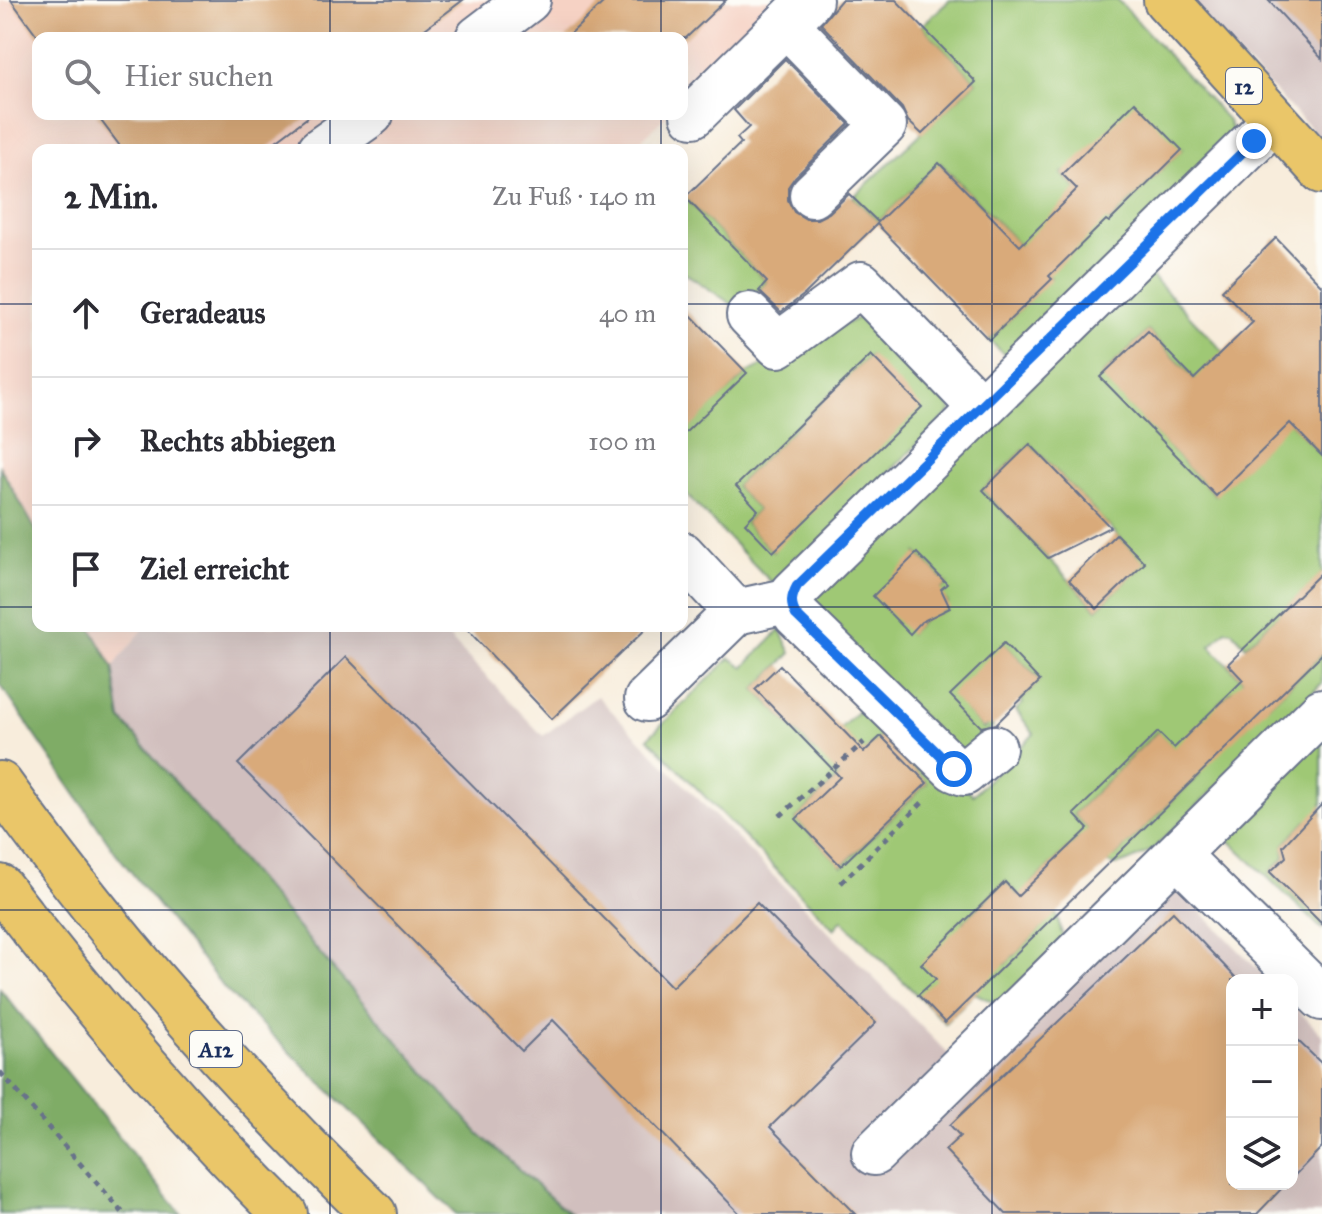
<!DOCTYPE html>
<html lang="de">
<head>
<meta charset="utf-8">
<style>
  :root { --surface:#fff; --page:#f7f7f7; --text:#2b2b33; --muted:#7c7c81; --line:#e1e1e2 }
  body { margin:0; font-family:"IM FELL Great Primer",serif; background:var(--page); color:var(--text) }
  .controls { position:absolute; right:24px; bottom:24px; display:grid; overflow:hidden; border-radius:16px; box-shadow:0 8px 32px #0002 }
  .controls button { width:72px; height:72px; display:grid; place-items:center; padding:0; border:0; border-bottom:2px solid var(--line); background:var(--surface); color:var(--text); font:40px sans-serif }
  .stop { position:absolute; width:24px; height:24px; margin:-18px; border:6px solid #1a73e8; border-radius:50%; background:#fff }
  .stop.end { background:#1a73e8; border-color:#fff; box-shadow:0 2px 8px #0008 }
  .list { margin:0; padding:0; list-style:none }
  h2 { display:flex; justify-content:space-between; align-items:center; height:104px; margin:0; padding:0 32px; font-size:34px }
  h2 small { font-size:26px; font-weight:400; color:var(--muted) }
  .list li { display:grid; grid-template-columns:52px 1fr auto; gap:24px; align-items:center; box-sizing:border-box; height:128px; padding:0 32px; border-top:2px solid var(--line) }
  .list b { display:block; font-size:30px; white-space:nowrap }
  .list em { font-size:26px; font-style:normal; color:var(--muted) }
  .icon { flex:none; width:44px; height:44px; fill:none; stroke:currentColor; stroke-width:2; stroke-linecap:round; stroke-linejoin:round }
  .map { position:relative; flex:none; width:1322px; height:1214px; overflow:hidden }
  .search { position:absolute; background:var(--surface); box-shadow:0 8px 32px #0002; left:32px; top:32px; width:656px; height:88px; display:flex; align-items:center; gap:20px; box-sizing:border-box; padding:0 28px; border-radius:16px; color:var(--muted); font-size:30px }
  .panel { position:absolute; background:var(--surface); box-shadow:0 8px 32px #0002; left:32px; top:144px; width:656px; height:488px; border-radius:16px }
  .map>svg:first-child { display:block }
  .built { fill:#f6d2c4 }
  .industrial { fill:#d1bfbe }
  .green { fill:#9fc875; stroke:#5d7c6a; stroke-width:2; fill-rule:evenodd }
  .forest { fill:#7fac66; stroke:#4d6e62; stroke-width:2 }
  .building { fill:#d9aa7a }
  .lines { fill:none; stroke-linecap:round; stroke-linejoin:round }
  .minor-casing { stroke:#68728a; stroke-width:48 }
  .major-casing { stroke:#68728a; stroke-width:48 }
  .highway-casing { stroke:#68728a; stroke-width:48 }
  .path { stroke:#68728a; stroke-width:5; stroke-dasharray:6 6; stroke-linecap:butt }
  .minor { stroke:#fff; stroke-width:44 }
  .major { stroke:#eac669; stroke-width:44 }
  .highway { stroke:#eac669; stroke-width:44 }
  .route { stroke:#1a73e8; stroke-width:10 }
  .grid { fill:none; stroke:#1b2f5e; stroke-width:2; stroke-opacity:0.55 }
  .labels { text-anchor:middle; stroke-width:7; stroke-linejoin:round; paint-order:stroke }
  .shield { fill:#fdfcf7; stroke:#5f6c8c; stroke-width:2 }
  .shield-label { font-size:22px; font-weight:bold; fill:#1b2f5e }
</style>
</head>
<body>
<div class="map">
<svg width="1322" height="1214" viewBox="0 0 1322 1214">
  <rect width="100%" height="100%" fill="#fdfcf7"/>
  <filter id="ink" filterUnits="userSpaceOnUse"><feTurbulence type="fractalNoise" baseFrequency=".0125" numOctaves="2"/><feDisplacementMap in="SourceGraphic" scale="16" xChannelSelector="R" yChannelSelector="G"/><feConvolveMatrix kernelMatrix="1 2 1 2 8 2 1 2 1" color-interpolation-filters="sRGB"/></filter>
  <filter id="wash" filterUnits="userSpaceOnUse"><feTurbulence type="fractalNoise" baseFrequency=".006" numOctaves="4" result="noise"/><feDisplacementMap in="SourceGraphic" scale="32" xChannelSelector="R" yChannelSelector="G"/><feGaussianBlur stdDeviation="1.8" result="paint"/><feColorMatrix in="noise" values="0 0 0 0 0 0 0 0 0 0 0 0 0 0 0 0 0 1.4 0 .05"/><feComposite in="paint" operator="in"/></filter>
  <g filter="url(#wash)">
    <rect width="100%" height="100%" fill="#f8eddc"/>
    <g class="built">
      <polygon points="0,0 788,0 682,101 682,38 38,38 38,114 668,114 631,150 38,150 38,534 0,467"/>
      <polygon points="90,626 146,626 113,667"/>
    </g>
    <g class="industrial">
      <polygon points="1185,0 1322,0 1322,140"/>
      <polygon points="146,626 438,626 543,736 597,696 962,1068 1164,874 1268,980 1232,980 1232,1184 1292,1184 1292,1004 1322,1035 1322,1214 569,1214 478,1133 329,964 121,719 113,667"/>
    </g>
    <g class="green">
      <path d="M950,0H1118L1227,119L1234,134L1009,359L989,340L1051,278L940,163L878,222L853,197L976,82L921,26ZM1181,150L1109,222L1062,174L1063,172L1067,176Z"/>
      <polygon points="685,197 767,282 739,309 682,271 682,200"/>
      <path d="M1148,272L1322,456V574L1246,646L1232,631L1226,630L1210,646L1268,706L1322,654V683L1152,850C1109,872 1113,871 1079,838L1030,885L1056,913L1066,948L1004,1008L975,993L945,1023L842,920L834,929L648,738L730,658L744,667L780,630L791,653L755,689L816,752L873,697L973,795L1034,734L1016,710L1023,703L1021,700L1040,680L1004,644L955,698L983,729L990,723L993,727L961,756L813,608V597ZM1148,331L1262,449L1215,495L1101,376ZM1030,444L1144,563L1097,609L983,490ZM917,553L947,584L939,591L948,603L946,610L939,613L933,611L910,633ZM1232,691L1256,716L1243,730L1218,704ZM1157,732L1199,775L1115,856L1074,814ZM881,736L927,783L842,866L796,819ZM1005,882L1046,923L1005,964L964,922Z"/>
      <path d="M866,314L952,410L775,586L682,490V433L747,373ZM871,355L773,552L745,523L758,510L736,486Z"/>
      <polygon points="1322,729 1322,816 1306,821 1284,845 1285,857 1270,872 1312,914 1322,905 1322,929 1218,830"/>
    </g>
    <g class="forest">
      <polygon points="0,467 38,534 38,626 90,626 113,667 121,719 329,964 478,1133 569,1214 456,1214 225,989 115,852 0,684"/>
      <polygon points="0,989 181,1214 0,1214"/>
    </g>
    <g id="blocks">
      <g class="building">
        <polygon points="11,0 463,0 413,38 39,38"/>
        <polygon points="606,0 726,0 686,38 566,38"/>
        <polygon points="841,0 896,0 976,82 922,134 908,121 902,108 821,24"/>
        <polygon points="1268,0 1322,0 1322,59"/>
        <polygon points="785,59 849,124 795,177 788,187 788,200 794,212 806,219 817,219 829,213 849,194 878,222 939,163 1020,246 1077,189 1062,174 1135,102 1182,150 1109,222 1106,220 1049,276 1052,279 989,340 877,224 805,294 781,312 759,291 767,282 685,197 741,143 737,138 749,127 734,110"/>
        <polygon points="96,114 312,114 264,150 123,150"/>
        <polygon points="1276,238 1322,286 1322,456 1290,423 1216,496 1100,377 1148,331 1194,379 1253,322 1222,290"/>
        <polygon points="682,306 747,373 682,436"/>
        <polygon points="871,355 922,407 773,552 745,523 758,510 736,486"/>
        <polygon points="1030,444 1110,527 1048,558 983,490"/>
        <polygon points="1116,534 1145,563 1097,609 1069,580"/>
        <polygon points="917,553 947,584 941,589 950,608 921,622 910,634 873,596"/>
        <polygon points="1322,572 1322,654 945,1023 918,995 936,979 921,964 1005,882 1018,896 1088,829 1074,814 1158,732 1174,748 1243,680 1228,664"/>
        <polygon points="464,626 649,626 552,719"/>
        <polygon points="1004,643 1040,681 996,724 981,727 950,695"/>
        <polygon points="346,657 672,987 757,903 876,1023 770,1127 855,1214 740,1214 553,1020 522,1051 238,764"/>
        <polygon points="780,665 864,752 881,736 927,783 841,866 796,819 840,777 755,689"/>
        <polygon points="1322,804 1322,924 1270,872 1286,857 1283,846"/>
        <polygon points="1173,912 1238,980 1232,980 1232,1184 1286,1184 1257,1214 1006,1214 945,1150 960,1136 950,1125"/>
        <polygon points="1292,1035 1322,1064 1322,1147 1292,1178"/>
      </g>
    </g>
  </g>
  <g filter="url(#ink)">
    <use href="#blocks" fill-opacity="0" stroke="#68728a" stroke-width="2"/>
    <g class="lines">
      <defs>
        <g id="minor">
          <polyline points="786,24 884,125 812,195"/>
          <polyline points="478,38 528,0"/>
          <polyline points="693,115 810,0"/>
          <polyline points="320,150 371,114"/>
          <polyline points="749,315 778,345 861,284 981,408"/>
          <polyline points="682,554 736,612 791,600"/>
          <polyline points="647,699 736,612"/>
          <polyline points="994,748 964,773 954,769 796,615 792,608 793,593 1275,120"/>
          <polyline points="1177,855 1322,998"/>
          <polyline points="874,1153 1322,711"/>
        </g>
        <polyline id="major" points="1166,0 1322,171"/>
        <g id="highway">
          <path d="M0,784C110,938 238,1082 374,1214"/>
          <path d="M0,887C88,1001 183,1113 285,1214"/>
        </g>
      </defs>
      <use href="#minor" class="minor-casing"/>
      <use href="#major" class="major-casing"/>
      <use href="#highway" class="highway-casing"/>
      <g class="path">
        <polyline points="780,816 864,742"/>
        <polyline points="841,883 923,802"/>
        <polyline points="0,1072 124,1214"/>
      </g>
      <use href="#minor" class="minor"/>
      <use href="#major" class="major"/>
      <use href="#highway" class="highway"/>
    </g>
  </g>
  <g class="lines" filter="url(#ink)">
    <path class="route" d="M954,769L796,615C790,604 791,597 797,586L1254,141"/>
  </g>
  <path class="grid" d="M330,0V38M661,0V38M992,0V1214M330,114V150M661,114V150M0,304H38M682,304H1322M0,607H38M682,607H1322M330,626V1214M661,626V1214M0,910H1322"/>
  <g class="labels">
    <g class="shield">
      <rect x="1226" y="68" width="36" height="36" rx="6"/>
      <rect x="190" y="1031" width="52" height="36" rx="6"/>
    </g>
    <g class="shield-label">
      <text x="1244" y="94">12</text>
      <text x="216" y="1057">A12</text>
    </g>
  </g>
</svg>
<div class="controls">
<button>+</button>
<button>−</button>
<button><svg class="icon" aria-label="layers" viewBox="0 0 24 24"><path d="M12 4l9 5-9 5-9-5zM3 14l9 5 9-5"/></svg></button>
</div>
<div class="stop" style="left:954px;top:769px"></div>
<div class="stop end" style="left:1254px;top:141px"></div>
<div class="search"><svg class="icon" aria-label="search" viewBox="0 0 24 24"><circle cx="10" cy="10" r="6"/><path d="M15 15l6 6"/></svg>Hier suchen</div>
<section class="panel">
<h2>2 Min.<small>Zu Fuß · 140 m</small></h2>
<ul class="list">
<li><svg class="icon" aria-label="ahead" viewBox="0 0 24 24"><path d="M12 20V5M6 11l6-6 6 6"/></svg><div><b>Geradeaus</b></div><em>40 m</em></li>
<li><svg class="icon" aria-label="right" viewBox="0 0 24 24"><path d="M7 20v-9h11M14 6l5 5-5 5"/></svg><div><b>Rechts abbiegen</b></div><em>100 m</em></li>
<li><svg class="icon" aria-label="arrive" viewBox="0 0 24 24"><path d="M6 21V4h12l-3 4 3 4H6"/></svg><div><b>Ziel erreicht</b></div></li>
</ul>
</section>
</div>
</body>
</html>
